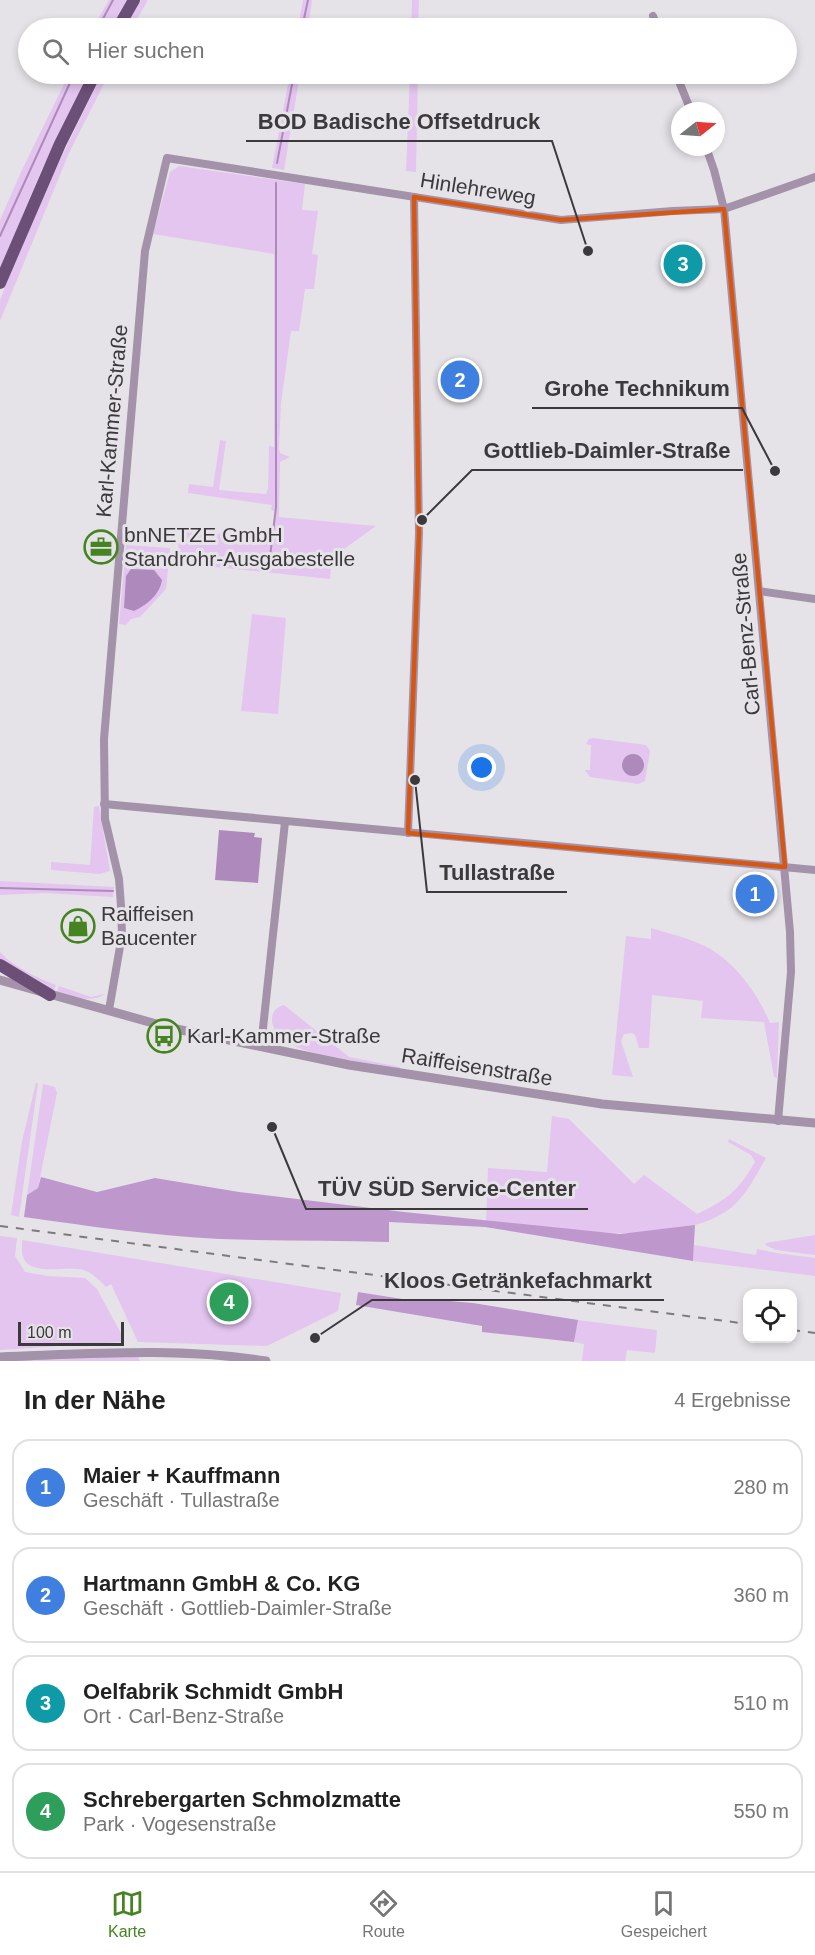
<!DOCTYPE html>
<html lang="de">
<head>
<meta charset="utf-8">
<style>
  :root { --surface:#fff; --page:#f6f6f6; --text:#222; --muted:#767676; --line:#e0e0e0; --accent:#468422 }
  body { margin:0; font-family:Arial,sans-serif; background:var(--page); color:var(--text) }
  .controls { position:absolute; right:18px; bottom:18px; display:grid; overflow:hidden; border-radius:12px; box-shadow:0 3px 9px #0003 }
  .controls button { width:54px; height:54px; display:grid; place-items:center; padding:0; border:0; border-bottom:2px solid var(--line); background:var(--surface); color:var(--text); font:30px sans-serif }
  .compass { position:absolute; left:671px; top:102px; width:54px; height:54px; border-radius:50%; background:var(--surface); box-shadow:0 3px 9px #0003; rotate:73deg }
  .scale { position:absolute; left:18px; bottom:15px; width:106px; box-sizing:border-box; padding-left:6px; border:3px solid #3b393b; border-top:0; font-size:16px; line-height:21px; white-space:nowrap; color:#3b393b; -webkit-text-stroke:4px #e6e3e8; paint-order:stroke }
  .you { position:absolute; left:482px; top:768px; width:21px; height:21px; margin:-15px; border:4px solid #fff; border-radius:50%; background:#1a73e8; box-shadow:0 0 0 9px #1a73e833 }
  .badge { display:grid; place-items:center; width:39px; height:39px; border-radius:50%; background:var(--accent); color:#fff; font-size:20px; font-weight:700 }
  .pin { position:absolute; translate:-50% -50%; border:3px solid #fff; box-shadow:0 2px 6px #0006 }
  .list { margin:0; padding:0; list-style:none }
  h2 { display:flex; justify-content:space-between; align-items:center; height:78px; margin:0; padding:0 24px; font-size:26px }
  h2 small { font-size:20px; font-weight:400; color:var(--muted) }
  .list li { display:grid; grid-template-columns:39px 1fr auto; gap:18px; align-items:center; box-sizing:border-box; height:96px; margin:0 12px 12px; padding:0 12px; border:2px solid var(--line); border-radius:18px }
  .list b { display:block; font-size:22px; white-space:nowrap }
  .list p { margin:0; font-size:20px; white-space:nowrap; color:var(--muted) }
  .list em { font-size:20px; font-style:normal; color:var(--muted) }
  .icon { flex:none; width:33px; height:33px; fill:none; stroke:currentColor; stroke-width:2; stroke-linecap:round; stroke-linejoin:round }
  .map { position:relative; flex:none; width:815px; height:1361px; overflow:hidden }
  .search { position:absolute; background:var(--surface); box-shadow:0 3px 9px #0003; left:18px; right:18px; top:18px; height:66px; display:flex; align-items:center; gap:15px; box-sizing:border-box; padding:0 21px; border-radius:33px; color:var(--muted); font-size:22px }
  .sheet { height:510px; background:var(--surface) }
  nav { display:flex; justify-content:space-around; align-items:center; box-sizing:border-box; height:84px; border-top:2px solid var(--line); background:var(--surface); font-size:16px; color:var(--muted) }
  nav a { display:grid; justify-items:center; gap:3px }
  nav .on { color:var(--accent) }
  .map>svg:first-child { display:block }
  .green { fill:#e3c5ef }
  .forest { fill:#be98cd }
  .water { fill:#ae89bc }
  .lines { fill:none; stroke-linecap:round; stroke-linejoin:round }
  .stream { stroke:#ae89bc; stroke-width:2 }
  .minor { stroke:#a392a9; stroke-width:8 }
  .tertiary { stroke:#a392a9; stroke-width:9 }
  .primary { stroke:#6c4f77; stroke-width:12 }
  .rail { stroke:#7c7a7d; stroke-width:2; stroke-dasharray:8 8; stroke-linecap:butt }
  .marked { fill:none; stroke:#d75611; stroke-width:4.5; stroke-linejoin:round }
  .labels { text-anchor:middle; stroke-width:6; stroke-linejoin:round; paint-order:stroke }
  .street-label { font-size:21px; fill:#3b393b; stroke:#e6e3e8 }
  .poi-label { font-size:21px; fill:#3b393b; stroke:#e6e3e8; text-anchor:start }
  .leader { fill:none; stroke:#3b393b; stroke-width:2 }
  .callout-dot { fill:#3b393b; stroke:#e6e3e8; stroke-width:2 }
  .callout-label { font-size:22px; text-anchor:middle; font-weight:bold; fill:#3b393b; stroke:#e6e3e8; stroke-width:6; stroke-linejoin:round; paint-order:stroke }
</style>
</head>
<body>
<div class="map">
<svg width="815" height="1361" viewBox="0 0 815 1361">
  <rect width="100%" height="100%" fill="#e6e3e8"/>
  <g class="green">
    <polygon points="109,0 128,0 113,28 93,28"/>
    <polygon points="141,0 148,0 132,28 125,28"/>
    <polygon points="303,0 312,0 308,28 298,28"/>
    <polygon points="412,0 419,0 418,28 411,28"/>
    <polygon points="69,74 90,74 41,171 0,271 0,220 21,172"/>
    <polygon points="102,74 109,74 69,153 0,321 0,300 22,242 59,162"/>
    <polygon points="290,74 300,74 284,170 272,168"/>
    <polygon points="410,74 418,74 416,172 406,171"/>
    <polygon points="179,166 305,184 302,210 318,211 312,254 318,255 314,289 305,289 299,331 291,331 281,403 279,448 280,453 290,457 280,462 279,517 376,526 344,549 343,556 332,555 330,579 178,563 179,530 271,539 275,511 271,510 272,505 188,493 189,484 213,487 220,440 226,441 219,490 266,494 268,489 269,446 274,447 274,254 153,234 170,172"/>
    <polygon points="126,545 170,548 166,589 140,617 131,619 126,625 119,624"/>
    <polygon points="252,614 286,618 278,714 241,711"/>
    <polygon points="593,738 646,745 650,751 645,781 638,784 590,777 585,770 590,770 591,745 586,744 589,739"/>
    <polygon points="99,806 110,871 100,874 51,870 51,862 90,865 94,807"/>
    <polygon points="0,881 114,887 113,897 45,893 0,895"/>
    <path d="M651,928C667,933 685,937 700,944C732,957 757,992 770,1023L779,1022L777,1078L774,1077L764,1022L701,1018L703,1001L652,995L649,1048H639L635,1035L632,1033L624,1034L621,1041L633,1077L612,1075L626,936L651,939Z"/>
    <path d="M0,952C15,968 36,977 56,985L54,990L40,985L0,960Z"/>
    <path d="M59,986L91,997L105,994C91,1004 73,996 57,992Z"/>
    <path d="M284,1005L349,1057L400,1067V1070C373,1065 306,1056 285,1041C278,1036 271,1027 272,1018C273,1010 277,1007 284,1005Z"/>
    <polygon points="36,1083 38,1083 19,1217 11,1215 22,1141"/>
    <polygon points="43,1084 55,1087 57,1093 38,1188 27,1195"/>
    <path d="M552,1116L569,1119L634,1184L644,1175L697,1214C728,1199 737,1192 755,1162L751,1155L728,1142L729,1139L766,1158C756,1175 747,1194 732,1207C680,1250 550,1228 486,1222L488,1168L547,1172Z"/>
    <polygon points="815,1235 815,1255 776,1250 765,1245 766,1243"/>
    <polygon points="0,1236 17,1238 15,1256 25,1272 48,1276 85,1278 97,1289 124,1339 121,1342 0,1350"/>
    <path d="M22,1240L341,1293L338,1311L267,1346L138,1342L111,1284L106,1287C98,1279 90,1270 78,1269C64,1267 31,1275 24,1259C21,1253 22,1246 22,1240Z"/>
    <polygon points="694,1245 756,1255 757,1249 776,1253 815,1258 815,1276 693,1261"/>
    <polygon points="578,1320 657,1330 655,1353 627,1350 625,1361 582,1361 584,1344 574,1342"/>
    <polygon points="137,1355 140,1361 0,1361"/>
  </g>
  <g class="forest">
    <path d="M41,1177L97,1192L155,1178L239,1192L404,1212L620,1234L695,1225L693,1261L485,1227L389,1222V1242C333,1240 276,1241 220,1239C154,1236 89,1226 24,1217L27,1195L38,1188Z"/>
    <polygon points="358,1292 415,1301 450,1301 473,1303 578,1320 574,1342 482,1332 482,1326 356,1305"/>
  </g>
  <g class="water">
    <path d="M131,569L154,570L162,580C160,594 147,605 134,611L124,608L126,576Z"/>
    <circle cx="633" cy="765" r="11"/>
    <polygon points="219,830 255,833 254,837 262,838 258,883 215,880"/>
  </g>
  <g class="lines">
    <g class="stream">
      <polyline points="98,28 113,0"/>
      <polyline points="302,28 308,0"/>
      <polyline points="277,163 294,74"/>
      <polyline points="0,236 74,74"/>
      <polyline points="269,565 276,507 276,183"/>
      <polyline points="0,888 113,891"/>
    </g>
    <g class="minor">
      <polyline points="653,16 658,28"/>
      <polyline points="676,74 691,111"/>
      <polyline points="706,147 714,170 724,209 790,932 791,972 778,1121"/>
      <polyline points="759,591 815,599"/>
      <polyline points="104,804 815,870"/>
      <polyline points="408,833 419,533 414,197"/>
      <polyline points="109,1010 122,935 121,906 119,879 105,819 104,739 145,251 167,158 561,220 673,211 724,209 815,177"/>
      <polyline points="261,1047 285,822"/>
    </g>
    <g class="tertiary">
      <polyline points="0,980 167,1027 349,1065 602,1104 815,1123"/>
      <path d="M0,1357C89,1354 177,1347 266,1361"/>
    </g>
    <g class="primary">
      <polyline points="118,28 134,0"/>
      <polyline points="0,283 60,144 95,74"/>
      <polyline points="0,965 50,995"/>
    </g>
    <g class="rail">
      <polyline points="0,1226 748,1324"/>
      <polyline points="792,1330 815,1333"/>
    </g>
  </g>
  <path class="marked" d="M414,197L561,220L724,209L785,867L408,833L419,533Z"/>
  <defs>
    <symbol id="office-ring" viewBox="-11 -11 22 22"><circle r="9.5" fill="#e6e3e8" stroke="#468422" stroke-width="1.5"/><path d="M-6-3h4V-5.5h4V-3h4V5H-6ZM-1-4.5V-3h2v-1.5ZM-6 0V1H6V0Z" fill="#468422"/></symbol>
    <symbol id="shop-ring" viewBox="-11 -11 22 22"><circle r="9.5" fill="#e6e3e8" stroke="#468422" stroke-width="1.5"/><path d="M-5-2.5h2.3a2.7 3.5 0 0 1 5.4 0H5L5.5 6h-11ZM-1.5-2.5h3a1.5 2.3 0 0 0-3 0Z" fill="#468422"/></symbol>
    <symbol id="bus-ring" viewBox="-11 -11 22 22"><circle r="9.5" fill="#e6e3e8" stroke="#468422" stroke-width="1.5"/><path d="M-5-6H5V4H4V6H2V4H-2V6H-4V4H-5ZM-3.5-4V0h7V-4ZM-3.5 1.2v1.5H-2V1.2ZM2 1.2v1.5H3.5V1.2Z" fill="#468422"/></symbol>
  </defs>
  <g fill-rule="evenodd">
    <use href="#office-ring" x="82" y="528" width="38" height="38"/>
    <use href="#shop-ring" x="59" y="907" width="38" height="38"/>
    <use href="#bus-ring" x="145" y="1017" width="38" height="38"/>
  </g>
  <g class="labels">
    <g class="street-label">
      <text transform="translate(478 189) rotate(9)" y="7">Hinlehreweg</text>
      <text transform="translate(112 421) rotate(-85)" y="7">Karl-Kammer-Straße</text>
      <text transform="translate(746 634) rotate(-95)" y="7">Carl-Benz-Straße</text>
      <text transform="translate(477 1067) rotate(9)" y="7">Raiffeisenstraße</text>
    </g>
    <g class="poi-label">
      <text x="124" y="542">bnNETZE GmbH<tspan x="124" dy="24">Standrohr-Ausgabestelle</tspan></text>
      <text x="101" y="921">Raiffeisen<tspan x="101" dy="24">Baucenter</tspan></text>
      <text x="187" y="1043">Karl-Kammer-Straße</text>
    </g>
  </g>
  <path class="leader" d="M588 251L552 141H246M775 471L742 408H532M422 520L472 470H743M415 780L427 892H567M272 1127L306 1209H588M315 1338L372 1300H664"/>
  <g class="callout-dot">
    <circle cx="588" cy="251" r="6"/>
    <circle cx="775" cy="471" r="6"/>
    <circle cx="422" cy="520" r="6"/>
    <circle cx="415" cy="780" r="6"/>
    <circle cx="272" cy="1127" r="6"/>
    <circle cx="315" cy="1338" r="6"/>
  </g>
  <g class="callout-label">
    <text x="399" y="129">BOD Badische Offsetdruck</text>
    <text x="637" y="396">Grohe Technikum</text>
    <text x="607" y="458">Gottlieb-Daimler-Straße</text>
    <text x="497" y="880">Tullastraße</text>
    <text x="447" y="1196">TÜV SÜD Service-Center</text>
    <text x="518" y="1288">Kloos Getränkefachmarkt</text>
  </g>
</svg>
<div class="controls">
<button><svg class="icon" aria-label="locate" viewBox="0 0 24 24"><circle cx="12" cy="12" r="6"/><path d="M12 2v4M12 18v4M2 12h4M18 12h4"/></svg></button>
</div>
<svg class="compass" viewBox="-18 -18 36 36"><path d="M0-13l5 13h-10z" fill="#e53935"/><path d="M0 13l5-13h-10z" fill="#767676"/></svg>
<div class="scale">100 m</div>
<div class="you"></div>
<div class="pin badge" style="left:755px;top:894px;background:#3f7fe0">1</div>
<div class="pin badge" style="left:460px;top:380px;background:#3f7fe0">2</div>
<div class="pin badge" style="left:683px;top:264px;background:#0f9aa8">3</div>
<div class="pin badge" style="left:229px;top:1302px;background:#2e9e5b">4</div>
<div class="search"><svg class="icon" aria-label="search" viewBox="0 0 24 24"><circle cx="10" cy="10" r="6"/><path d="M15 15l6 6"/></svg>Hier suchen</div>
</div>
<section class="sheet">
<h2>In der Nähe<small>4 Ergebnisse</small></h2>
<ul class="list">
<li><span class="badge" style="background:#3f7fe0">1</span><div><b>Maier + Kauffmann</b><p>Geschäft · Tullastraße</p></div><em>280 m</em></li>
<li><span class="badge" style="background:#3f7fe0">2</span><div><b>Hartmann GmbH &amp; Co. KG</b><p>Geschäft · Gottlieb-Daimler-Straße</p></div><em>360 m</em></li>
<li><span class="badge" style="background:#0f9aa8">3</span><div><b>Oelfabrik Schmidt GmbH</b><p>Ort · Carl-Benz-Straße</p></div><em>510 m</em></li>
<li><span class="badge" style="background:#2e9e5b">4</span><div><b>Schrebergarten Schmolzmatte</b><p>Park · Vogesenstraße</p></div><em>550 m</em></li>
</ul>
</section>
<nav>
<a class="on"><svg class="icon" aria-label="map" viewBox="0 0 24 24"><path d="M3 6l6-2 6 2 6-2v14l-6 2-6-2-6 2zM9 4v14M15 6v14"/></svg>Karte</a>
<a><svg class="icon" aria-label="directions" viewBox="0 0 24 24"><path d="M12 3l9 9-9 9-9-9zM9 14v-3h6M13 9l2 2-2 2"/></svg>Route</a>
<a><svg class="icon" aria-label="saved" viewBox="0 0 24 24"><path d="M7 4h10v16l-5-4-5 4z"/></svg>Gespeichert</a>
</nav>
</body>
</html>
